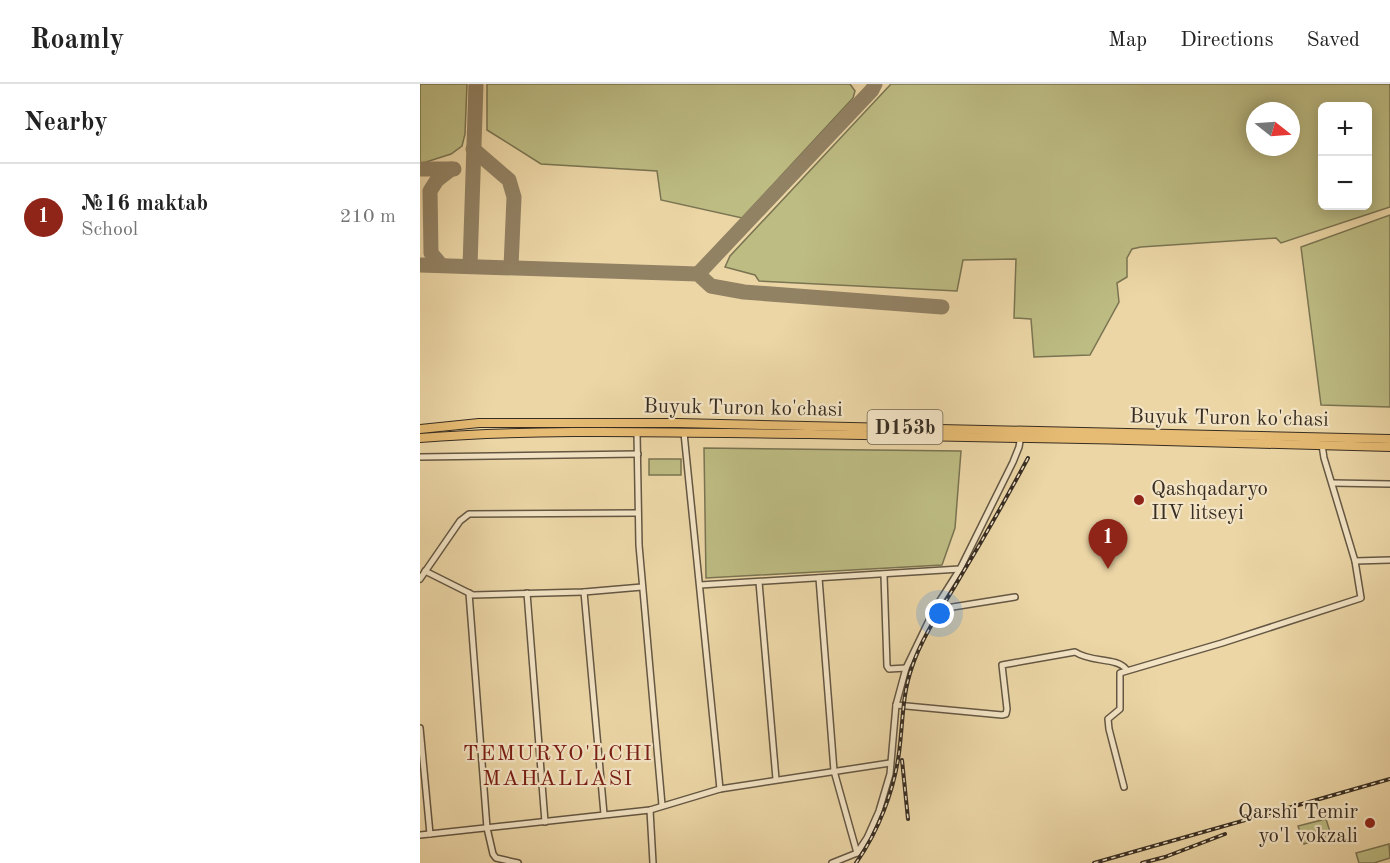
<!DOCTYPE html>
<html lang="en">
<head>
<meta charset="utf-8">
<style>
  :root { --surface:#fff; --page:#f2f2f2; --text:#222; --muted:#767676; --line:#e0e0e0; --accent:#8f2418 }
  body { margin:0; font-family:"Old Standard TT",serif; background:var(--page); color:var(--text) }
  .controls { position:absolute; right:18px; top:18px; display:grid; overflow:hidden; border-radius:9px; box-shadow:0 3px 15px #0003 }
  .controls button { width:54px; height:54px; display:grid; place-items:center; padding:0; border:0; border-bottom:2px solid var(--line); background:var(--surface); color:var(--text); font:30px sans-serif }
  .compass { position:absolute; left:826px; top:18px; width:54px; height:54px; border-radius:50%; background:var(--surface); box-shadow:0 3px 15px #0003; rotate:107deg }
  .you { position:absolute; left:520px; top:530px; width:21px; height:21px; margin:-15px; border:4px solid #fff; border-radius:50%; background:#1a73e8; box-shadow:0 0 0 9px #1a73e833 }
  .badge { display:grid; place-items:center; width:39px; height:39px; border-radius:50%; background:var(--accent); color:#fff; font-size:20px; font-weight:700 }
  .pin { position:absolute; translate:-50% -50px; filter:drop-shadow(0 2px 3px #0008) }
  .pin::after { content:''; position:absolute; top:32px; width:21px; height:18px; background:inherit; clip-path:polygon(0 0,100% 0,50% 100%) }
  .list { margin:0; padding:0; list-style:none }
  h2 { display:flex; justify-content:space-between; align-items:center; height:78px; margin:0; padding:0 24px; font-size:26px }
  h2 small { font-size:20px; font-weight:400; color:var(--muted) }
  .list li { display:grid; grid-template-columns:39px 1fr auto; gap:18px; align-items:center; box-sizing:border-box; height:108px; padding:0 24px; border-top:2px solid var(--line) }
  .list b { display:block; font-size:22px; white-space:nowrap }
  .list p { margin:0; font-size:20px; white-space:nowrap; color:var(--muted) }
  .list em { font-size:20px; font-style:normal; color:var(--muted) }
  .map { position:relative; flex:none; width:970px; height:779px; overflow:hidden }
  header { display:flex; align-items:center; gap:36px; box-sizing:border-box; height:84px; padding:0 30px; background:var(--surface); border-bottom:2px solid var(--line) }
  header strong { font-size:28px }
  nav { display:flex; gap:33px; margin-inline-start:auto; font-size:21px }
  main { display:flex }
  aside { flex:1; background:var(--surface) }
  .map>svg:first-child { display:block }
  .green { fill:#bdbc83; stroke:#7a7452; stroke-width:1.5; fill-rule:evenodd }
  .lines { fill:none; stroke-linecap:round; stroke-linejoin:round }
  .taxiway { stroke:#928264; stroke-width:15 }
  .minor-casing { stroke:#645743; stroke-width:8 }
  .primary-casing { stroke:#372d22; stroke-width:10 }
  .minor { stroke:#f3e4c5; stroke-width:5 }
  .primary { stroke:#e6bb73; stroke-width:8 }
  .rail-casing { stroke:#372d22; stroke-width:4 }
  .rail { stroke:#f3e4c5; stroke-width:1.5; stroke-dasharray:4.5; stroke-linecap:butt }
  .poi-dot { fill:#8f2418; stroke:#f3e4c5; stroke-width:2 }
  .labels { text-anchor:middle; stroke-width:4.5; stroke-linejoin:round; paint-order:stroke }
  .shield { fill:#f3e4c5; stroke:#6f6453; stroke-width:1.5 }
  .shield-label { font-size:20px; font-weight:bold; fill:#372d22 }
  .street-label { font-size:21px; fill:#372d22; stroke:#f3e4c5 }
  .poi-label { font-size:21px; fill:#372d22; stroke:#f3e4c5; text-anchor:start }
  .neighbourhood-label { font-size:22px; letter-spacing:1.5px; fill:#7a1f14; stroke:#f3e4c5 }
</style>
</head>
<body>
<header>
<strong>Roamly</strong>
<nav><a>Map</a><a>Directions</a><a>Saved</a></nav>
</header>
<main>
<aside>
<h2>Nearby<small></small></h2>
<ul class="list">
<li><span class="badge">1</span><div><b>№16 maktab</b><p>School</p></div><em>210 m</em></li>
</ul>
</aside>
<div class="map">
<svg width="970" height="779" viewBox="0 0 970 779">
  <rect width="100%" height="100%" fill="#ecd6a6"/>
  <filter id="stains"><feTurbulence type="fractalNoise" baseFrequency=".00333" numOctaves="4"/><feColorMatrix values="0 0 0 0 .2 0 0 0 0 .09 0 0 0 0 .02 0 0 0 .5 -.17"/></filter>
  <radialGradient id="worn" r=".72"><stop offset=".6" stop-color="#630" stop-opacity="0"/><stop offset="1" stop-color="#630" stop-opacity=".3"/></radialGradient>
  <g class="green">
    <polygon points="0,0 47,0 45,50 42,62 31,70 3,79 0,79"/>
    <polygon points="67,0 430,0 435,7 433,14 322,134 241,116 237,87 121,80 67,46"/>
    <path d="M471,0H970V123L861,159L856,154L721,163L712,165L707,174V193L697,199L699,218L670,271L614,273L611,235L594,234L596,175L543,176L537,207L339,197L335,191L305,183L310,172ZM902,22H948V122H902ZM835,27H871V63H835Z"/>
    <polygon points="970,131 970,323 901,321 881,163"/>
    <polygon points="284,364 541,367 535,444 522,481 286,494"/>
    <rect x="229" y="375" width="32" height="16"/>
    <polygon points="906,735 911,751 884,760 878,742"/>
    <polygon points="969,760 970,774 954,779 939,779 936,769"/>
  </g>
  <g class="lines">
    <g class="taxiway">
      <polyline points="53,65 89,96 94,113 91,183"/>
      <polyline points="0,85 34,85"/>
      <polyline points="0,181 278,190 291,202 324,208 522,223"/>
      <polyline points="21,181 11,169 10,107 17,96 31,85"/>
      <polyline points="50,182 56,0"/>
      <polyline points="278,190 452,6 455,0"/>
    </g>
    <defs>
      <g id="minor">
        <polyline points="217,349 219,461 242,721"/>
        <polyline points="264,349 300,705"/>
        <polyline points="0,373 218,370"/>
        <polyline points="912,399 970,400"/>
        <polyline points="935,477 970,476"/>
        <polyline points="5,487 53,511 164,508 222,503"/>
        <polyline points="464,491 467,582 469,585 486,584"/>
        <polyline points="399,494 414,687 437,769"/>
        <polyline points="0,495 40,437 49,430 218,429"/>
        <polyline points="339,498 356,695"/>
        <polyline points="280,501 540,485"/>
        <polyline points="164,508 184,730"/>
        <polyline points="49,509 67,744 73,770 76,774 98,779"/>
        <polyline points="107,509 125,738"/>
        <polyline points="514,526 595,513"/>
        <path d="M476,621L582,631L586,630L587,625L582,581L655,568C672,579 696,573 706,585"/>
        <polyline points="0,644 10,750"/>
        <polyline points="704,703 689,645 688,635 700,625 700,589 802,559 941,514 935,477 904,374 902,361"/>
        <polyline points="230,726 233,779"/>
        <polyline points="0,751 230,726 300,705 470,679"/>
        <polyline points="412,779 437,769 447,754 459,727 470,690 476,621 486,584 514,526 540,485 593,378 599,363 601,351"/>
      </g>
      <g id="primary">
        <polyline points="0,345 59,339 258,339 970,355"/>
        <path d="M0,354C129,344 260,349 390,350C583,353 777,357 970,363"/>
      </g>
    </defs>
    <use href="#minor" class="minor-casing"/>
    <use href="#primary" class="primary-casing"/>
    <use href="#minor" class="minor"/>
    <use href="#primary" class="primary"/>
    <defs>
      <g id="rail">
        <polyline points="482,676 488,735"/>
        <path d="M436,779C458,748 474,707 479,669C483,639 482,611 492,583C503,550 525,520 542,490C565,452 587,413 608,374"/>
        <polyline points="674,779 970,695"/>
        <polyline points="722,779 745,773 805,750"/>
      </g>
    </defs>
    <use href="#rail" class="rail-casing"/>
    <use href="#rail" class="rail"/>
  </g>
  <g class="poi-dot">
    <circle cx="719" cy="416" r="6"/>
    <circle cx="950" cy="739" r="6"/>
  </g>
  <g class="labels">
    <rect class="shield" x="447.5" y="326" width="75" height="34" rx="4.5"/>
    <g class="shield-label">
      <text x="485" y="350">D153b</text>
    </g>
    <g class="street-label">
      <text transform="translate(323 323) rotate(1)" y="7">Buyuk Turon ko'chasi</text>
      <text transform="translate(809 333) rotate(1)" y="7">Buyuk Turon ko'chasi</text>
    </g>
    <g class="poi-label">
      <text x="731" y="411">Qashqadaryo<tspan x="731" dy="24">IIV litseyi</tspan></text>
      <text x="938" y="734" text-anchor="end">Qarshi Temir<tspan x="938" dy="24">yo'l vokzali</tspan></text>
    </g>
    <g class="neighbourhood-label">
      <text x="138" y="676">TEMURYO'LCHI<tspan x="138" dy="25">MAHALLASI</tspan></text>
    </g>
  </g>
  <rect width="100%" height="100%" filter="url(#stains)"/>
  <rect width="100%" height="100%" fill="url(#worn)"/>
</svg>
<div class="controls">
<button>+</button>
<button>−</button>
</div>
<svg class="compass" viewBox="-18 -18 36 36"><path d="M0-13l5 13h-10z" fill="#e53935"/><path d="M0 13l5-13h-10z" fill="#767676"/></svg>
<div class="you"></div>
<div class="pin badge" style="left:688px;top:485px">1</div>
</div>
</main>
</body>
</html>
